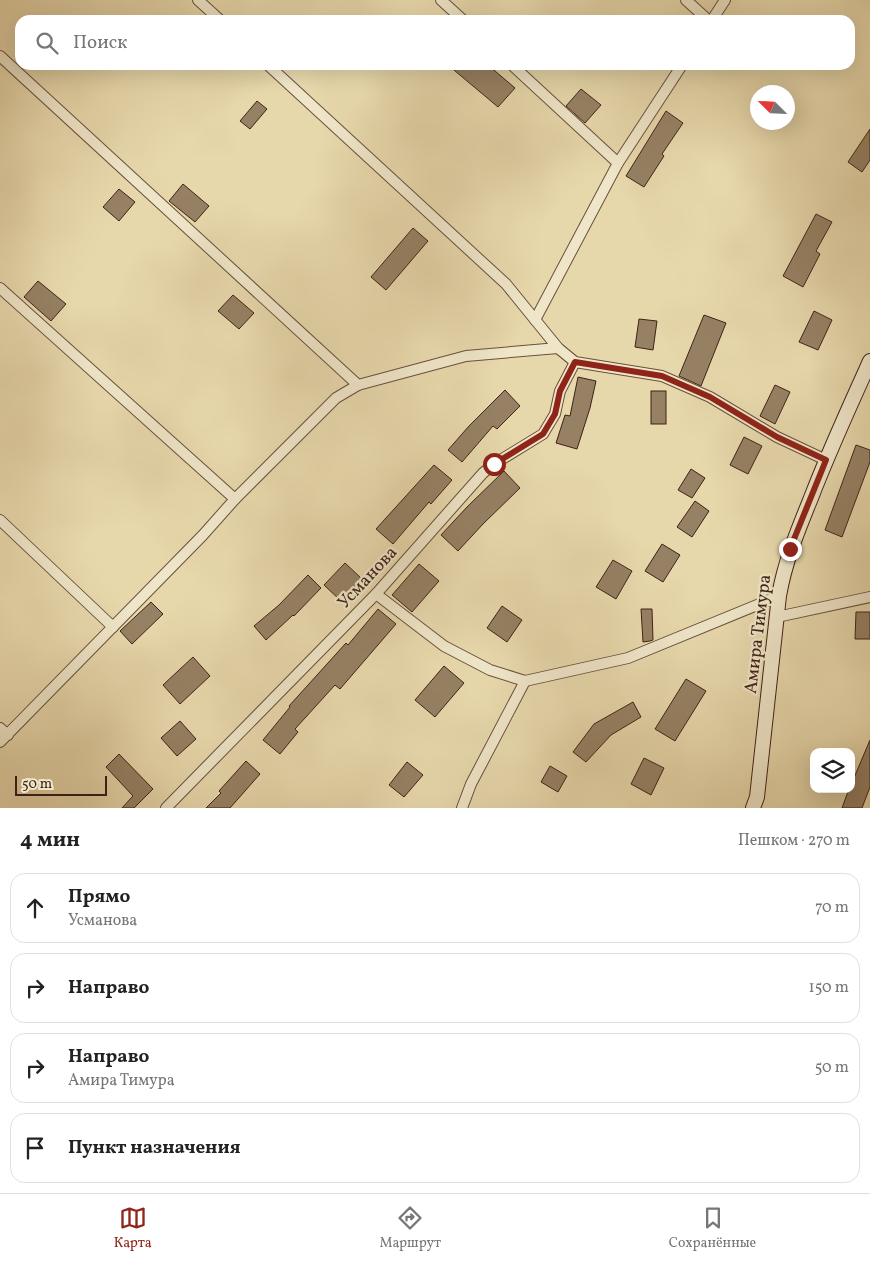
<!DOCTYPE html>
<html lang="ru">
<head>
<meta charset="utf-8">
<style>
  :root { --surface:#fff; --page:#f6f6f6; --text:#222; --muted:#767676; --line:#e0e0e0; --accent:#8f2418 }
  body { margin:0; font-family:Vollkorn,serif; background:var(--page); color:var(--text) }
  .controls { position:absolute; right:15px; bottom:15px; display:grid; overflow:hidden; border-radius:10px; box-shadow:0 5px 20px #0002 }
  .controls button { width:45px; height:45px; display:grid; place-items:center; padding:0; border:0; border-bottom:1px solid var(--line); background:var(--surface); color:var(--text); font:25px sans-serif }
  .compass { position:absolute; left:750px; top:85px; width:45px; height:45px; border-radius:50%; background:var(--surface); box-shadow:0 5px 20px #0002; rotate:294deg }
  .scale { position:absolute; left:15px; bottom:12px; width:92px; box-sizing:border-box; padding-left:5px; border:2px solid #3f2216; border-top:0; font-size:14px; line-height:18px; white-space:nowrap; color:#3f2216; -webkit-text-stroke:4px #efe6c9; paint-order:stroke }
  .stop { position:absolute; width:15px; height:15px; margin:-11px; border:4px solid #8f2418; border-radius:50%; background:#fff }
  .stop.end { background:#8f2418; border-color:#fff; box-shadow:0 1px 5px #0008 }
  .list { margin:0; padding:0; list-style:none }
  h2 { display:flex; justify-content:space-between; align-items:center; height:65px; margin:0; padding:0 20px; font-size:21px }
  h2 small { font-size:16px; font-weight:400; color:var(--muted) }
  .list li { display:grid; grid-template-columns:32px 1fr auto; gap:15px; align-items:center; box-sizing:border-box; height:70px; margin:0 10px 10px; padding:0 10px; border:1px solid var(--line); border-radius:15px }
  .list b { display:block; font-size:19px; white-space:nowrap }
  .list p { margin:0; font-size:16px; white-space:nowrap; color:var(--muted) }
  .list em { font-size:16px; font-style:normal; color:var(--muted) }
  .icon { flex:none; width:28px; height:28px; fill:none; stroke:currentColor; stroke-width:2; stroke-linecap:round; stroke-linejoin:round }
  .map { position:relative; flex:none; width:870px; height:808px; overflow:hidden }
  .search { position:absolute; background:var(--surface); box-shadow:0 5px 20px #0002; left:15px; right:15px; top:15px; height:55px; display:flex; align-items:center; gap:12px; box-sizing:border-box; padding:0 18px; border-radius:15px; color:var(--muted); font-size:19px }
  .sheet { height:385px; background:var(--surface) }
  nav { display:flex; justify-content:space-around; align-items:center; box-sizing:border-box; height:70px; border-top:1px solid var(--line); background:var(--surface); font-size:14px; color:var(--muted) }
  nav a { display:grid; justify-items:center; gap:2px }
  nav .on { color:var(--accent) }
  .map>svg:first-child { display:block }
  .building { fill:#968164; stroke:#3f2216 }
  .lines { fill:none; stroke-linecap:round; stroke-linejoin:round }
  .street-casing { stroke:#69503c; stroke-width:12 }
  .secondary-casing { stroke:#3f2216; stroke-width:16 }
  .street { stroke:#efe6c9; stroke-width:10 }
  .secondary { stroke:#efe6c9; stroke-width:14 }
  .route { stroke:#8f2418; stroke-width:6 }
  .labels { text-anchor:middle; stroke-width:4.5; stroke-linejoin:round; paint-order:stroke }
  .street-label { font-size:18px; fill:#3f2216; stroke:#efe6c9 }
</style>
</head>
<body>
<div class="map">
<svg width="870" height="808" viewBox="0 0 870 808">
  <rect width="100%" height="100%" fill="#e7d8ac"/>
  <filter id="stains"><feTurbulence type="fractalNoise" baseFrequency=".004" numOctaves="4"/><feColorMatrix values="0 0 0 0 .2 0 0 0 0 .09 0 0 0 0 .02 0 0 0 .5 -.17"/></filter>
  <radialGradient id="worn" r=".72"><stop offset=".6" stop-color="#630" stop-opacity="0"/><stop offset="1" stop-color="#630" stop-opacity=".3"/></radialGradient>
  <g class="building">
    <polygon points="448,65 488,65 515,88 498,107"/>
    <polygon points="581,89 601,105 585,123 566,106"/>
    <polygon points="257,101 267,109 250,129 240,121"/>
    <polygon points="666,111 683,123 662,154 664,156 644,187 626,176"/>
    <polygon points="870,129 870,160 862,172 848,162"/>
    <polygon points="183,184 209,206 195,222 169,201"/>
    <polygon points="119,189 135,202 119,221 103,207"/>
    <polygon points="816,214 832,222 816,251 820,254 803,287 783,276"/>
    <polygon points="413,228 428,241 386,290 371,277"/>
    <polygon points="38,281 66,304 51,321 24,297"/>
    <polygon points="233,295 254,313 239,329 218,311"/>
    <polygon points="814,311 832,320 818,350 799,342"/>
    <polygon points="704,315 726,323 701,386 679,376"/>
    <polygon points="639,319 657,321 653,350 635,347"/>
    <polygon points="578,377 596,381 590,408 577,449 556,443 565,415 570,416"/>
    <polygon points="775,385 790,392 775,424 760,416"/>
    <polygon points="505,390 520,406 497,429 493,426 462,462 448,450 469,426"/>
    <rect x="651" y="391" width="15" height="33"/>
    <polygon points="744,437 762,446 748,474 730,465"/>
    <polygon points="856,445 870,450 870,462 842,537 825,530"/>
    <polygon points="434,465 452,480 431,504 429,502 393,544 376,529"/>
    <polygon points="691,469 705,478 692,498 678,490"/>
    <polygon points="504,471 520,488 483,524 458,551 441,535 467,507"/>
    <polygon points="695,501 709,511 692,537 677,527"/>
    <polygon points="662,544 680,555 663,582 645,571"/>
    <polygon points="613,560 632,571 616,599 596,587"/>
    <polygon points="345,563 362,579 341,601 324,585"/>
    <polygon points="419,564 439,581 412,612 392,595"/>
    <polygon points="308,575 321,588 294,616 293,615 266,640 254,626 279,605"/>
    <polygon points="151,602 163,614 132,644 120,631"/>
    <polygon points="502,606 522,620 507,642 487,628"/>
    <polygon points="378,609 396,624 340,689 335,685 295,729 298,732 280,754 263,740 290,707 289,706 346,643 348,645"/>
    <polygon points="641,609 652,609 653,640 650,641 643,642"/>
    <polygon points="856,612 870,612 870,639 855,639"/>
    <polygon points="193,657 210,676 180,704 163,685"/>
    <polygon points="444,666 464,683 435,717 415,700"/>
    <polygon points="686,679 706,691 675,741 655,729"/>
    <polygon points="633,702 641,717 611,735 586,762 573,752 594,724"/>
    <polygon points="180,721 196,739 177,756 161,738"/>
    <polygon points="870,740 870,787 862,808 842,808 849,789 851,789 851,785"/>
    <polygon points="119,754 153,789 134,808 122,808 133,796 106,767"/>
    <polygon points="644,758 664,768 651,795 631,784"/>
    <polygon points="246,761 260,774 230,808 206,808 221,793 219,791"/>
    <polygon points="407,762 423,775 404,797 389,785"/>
    <polygon points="550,766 567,776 558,792 541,782"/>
  </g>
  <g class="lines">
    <defs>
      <g id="street">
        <polyline points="198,0 220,20"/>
        <polyline points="441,0 463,20"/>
        <polyline points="686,0 708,20"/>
        <polyline points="712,20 725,0"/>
        <polyline points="0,56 358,385"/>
        <polyline points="268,65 506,284 558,348 575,362 662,376 710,397 777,437 826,460"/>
        <polyline points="512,65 618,163"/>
        <polyline points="0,288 235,499"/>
        <polyline points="535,320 618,163 682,65"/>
        <polyline points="0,520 113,627"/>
        <polyline points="376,594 444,646 490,670 525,681 628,658 779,596"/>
        <polyline points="777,617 870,597"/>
        <polyline points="0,728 8,735"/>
        <polyline points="0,742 203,535 235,499 336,398 358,385 466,356 558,348"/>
        <polyline points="166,808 376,594 483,473 494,464 543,434 555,414 560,391 575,362"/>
        <polyline points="462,808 471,784 525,681"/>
      </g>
      <path id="secondary" d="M753,808L757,797L779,596C785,561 798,530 811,498C829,451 850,406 870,361"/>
    </defs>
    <use href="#street" class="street-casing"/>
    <use href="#secondary" class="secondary-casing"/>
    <use href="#street" class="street"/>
    <use href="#secondary" class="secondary"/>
  </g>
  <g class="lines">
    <polyline class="route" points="494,464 543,434 555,414 560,391 575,362 662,376 710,397 777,437 826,460 790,549"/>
  </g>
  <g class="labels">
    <g class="street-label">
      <text transform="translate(367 577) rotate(-47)" y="6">Усманова</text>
      <text transform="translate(757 634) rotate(-83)" y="6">Амира Тимура</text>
    </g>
  </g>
  <rect width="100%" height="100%" filter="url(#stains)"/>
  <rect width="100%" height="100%" fill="url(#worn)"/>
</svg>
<div class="controls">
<button><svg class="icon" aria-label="layers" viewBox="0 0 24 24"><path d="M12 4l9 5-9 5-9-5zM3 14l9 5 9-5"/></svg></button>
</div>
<svg class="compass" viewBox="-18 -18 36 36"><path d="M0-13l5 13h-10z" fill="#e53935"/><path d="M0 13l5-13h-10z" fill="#767676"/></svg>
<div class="scale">50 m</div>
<div class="stop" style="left:494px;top:464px"></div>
<div class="stop end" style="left:790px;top:549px"></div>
<div class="search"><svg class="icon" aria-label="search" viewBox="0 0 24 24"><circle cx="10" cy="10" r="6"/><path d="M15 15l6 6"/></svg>Поиск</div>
</div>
<section class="sheet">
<h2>4 мин<small>Пешком · 270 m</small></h2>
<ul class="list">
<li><svg class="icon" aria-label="ahead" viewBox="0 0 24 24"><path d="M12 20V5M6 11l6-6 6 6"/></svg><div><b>Прямо</b><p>Усманова</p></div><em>70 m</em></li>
<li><svg class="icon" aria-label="right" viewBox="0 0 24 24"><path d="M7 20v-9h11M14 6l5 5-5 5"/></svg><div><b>Направо</b></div><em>150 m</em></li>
<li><svg class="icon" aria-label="right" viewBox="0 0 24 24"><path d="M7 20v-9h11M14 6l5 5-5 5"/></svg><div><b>Направо</b><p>Амира Тимура</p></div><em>50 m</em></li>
<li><svg class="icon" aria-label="arrive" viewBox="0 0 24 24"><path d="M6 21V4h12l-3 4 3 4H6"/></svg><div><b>Пункт назначения</b></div></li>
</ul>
</section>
<nav>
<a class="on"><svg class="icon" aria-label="map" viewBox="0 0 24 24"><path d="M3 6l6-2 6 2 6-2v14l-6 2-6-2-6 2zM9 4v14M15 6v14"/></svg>Карта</a>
<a><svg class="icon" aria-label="directions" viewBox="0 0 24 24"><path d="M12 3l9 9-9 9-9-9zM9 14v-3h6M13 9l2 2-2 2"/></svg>Маршрут</a>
<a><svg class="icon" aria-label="saved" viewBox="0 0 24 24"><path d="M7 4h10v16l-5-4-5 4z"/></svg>Сохранённые</a>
</nav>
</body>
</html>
